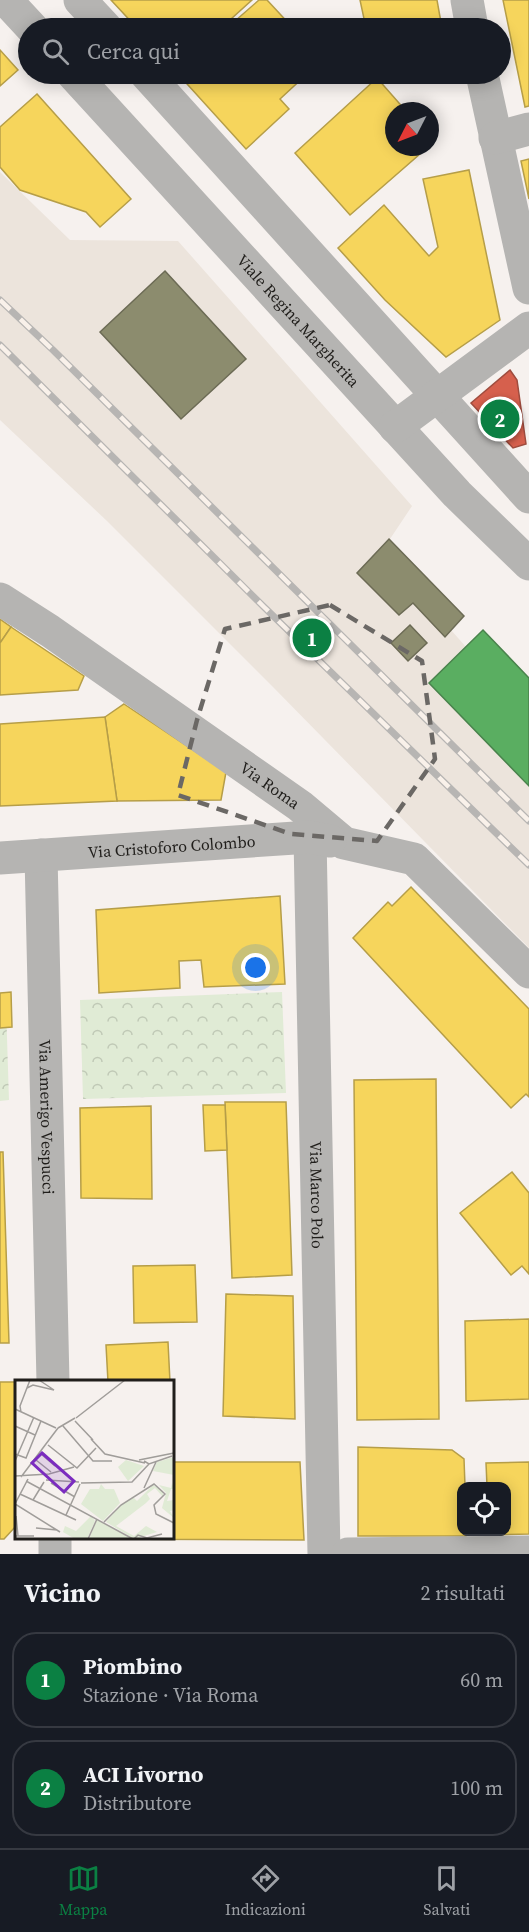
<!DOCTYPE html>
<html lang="it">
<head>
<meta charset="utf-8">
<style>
  :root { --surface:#171b24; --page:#242831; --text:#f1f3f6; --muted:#9ea1a6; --line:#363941; --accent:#0b8043 }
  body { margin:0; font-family:"Source Serif 4",serif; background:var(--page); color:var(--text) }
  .controls { position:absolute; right:18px; bottom:18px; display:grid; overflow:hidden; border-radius:12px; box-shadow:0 3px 15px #0003 }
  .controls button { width:54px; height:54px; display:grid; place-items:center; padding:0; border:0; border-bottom:2px solid var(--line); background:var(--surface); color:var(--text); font:30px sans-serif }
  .compass { position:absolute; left:385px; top:102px; width:54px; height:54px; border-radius:50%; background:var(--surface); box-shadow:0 3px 15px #0003; rotate:228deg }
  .you { position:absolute; left:256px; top:968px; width:21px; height:21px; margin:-15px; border:4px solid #fff; border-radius:50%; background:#1a73e8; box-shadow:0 0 0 9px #1a73e833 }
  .badge { display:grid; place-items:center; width:39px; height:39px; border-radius:50%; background:var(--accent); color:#fff; font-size:20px; font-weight:700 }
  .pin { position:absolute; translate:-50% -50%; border:3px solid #fff; box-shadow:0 2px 6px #0006 }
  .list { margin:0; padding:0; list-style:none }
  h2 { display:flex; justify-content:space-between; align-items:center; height:78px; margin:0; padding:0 24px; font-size:26px }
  h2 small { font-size:20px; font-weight:400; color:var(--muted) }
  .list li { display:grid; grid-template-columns:39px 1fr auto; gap:18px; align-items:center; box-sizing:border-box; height:96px; margin:0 12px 12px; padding:0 12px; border:2px solid var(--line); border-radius:24px }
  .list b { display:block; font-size:22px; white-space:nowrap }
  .list p { margin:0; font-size:20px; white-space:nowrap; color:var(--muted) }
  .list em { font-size:20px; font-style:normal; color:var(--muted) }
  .icon { flex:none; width:33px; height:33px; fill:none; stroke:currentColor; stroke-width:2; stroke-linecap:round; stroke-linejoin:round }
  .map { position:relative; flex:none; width:529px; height:1554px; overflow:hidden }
  .search { position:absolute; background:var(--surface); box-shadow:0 3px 15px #0003; left:18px; right:18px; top:18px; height:66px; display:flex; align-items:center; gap:15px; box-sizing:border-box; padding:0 21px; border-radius:33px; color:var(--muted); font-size:22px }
  .sheet { height:294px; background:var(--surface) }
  nav { display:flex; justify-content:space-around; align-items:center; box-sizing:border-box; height:84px; border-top:2px solid var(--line); background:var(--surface); font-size:16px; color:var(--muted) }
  nav a { display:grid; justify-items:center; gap:3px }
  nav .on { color:var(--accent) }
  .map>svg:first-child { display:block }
  .built { fill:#ece4dc }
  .park { fill:url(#park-crowns) }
  .homes { fill:#f6d55c; stroke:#b69e48; stroke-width:1.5 }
  .shops { fill:#d6604d; stroke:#9f4c3e; stroke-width:1.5 }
  .public { fill:#5aae61; stroke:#49834c; stroke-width:1.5 }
  .industry { fill:#8c8c6e; stroke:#6c6b55; stroke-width:1.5 }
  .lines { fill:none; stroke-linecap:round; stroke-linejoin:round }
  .minor { stroke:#b5b4b2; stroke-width:33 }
  .rail-casing { stroke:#b7b5b3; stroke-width:7 }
  .rail { stroke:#f9f1ea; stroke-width:4.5; stroke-dasharray:14; stroke-linecap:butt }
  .marked { fill:none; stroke:#6b6865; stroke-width:4.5; stroke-dasharray:12 8; stroke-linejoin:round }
  .labels { text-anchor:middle; stroke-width:6; stroke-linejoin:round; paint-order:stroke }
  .street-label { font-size:16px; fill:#201e1b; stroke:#f9f1ea }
  .inset-road { fill:none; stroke:#a09d9a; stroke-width:1.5 }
  .view { fill:#7b2cbf; fill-opacity:0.15; stroke:#7b2cbf; stroke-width:3 }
  .inset-edge { fill:none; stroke:#201e1b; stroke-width:3 }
</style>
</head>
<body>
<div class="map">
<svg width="529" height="1554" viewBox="0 0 529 1554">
  <defs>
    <pattern id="park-crowns" width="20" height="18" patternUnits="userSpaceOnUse" patternTransform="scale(1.5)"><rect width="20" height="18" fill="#e0ebd5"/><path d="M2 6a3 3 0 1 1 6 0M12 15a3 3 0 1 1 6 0" fill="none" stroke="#c0c9b6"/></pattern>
  </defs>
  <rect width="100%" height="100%" fill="#f6f1ee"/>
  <polygon class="built" points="0,172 70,240 178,241 412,506 390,539 464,616 451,630 466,647 483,630 529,678 529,948 273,687 107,521 0,420"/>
  <g class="park">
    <polygon points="282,992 286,1093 83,1099 80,1000"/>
    <polygon points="0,1006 6,1006 9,1100 0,1101"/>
  </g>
  <g class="homes">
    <polygon points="111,0 252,0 221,28 137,28"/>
    <polygon points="259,0 267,0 293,28 227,28"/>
    <polygon points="360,0 437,0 442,28 366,28"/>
    <polygon points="503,0 529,0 529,106 525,107"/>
    <polygon points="0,50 18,70 0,86"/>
    <polygon points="178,74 307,74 280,99 289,109 246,149"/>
    <polygon points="377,78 406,111 394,111 394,147 428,147 350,215 295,153"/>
    <polygon points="37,94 131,199 100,227 86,212 20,190 0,167 0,127"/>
    <polygon points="529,159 529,199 521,161"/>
    <polygon points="469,170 500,320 446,357 385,300 338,248 384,205 429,256 438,247 423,179"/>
    <polygon points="0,619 11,627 0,643"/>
    <polygon points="11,627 84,676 78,690 0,695 0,643"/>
    <polygon points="124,704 226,772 221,800 117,801 105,717"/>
    <polygon points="105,717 117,801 0,806 0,724"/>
    <polygon points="411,887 529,1009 529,1097 526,1094 511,1108 353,938 388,902 392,906"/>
    <polygon points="280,896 285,984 204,987 201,960 179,961 180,988 99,993 96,910"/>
    <polygon points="11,992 12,1027 0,1028 0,993"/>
    <polygon points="436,1079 439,1419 357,1420 354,1080"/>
    <polygon points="225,1102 286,1102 292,1275 232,1278"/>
    <polygon points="203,1105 225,1105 227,1150 205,1151"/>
    <polygon points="151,1106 152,1199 81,1198 80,1108"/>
    <polygon points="0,1152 3,1152 9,1343 0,1343"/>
    <polygon points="512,1172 529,1193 529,1274 522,1266 511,1275 460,1213"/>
    <polygon points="195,1265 197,1322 134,1323 133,1266"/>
    <polygon points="226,1294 293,1296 295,1419 223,1416"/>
    <polygon points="529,1319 529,1399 466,1401 465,1321"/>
    <polygon points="168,1342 170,1382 108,1382 106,1345"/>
    <polygon points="0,1382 16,1382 16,1526 4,1539 0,1539"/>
    <polygon points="358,1447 452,1450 464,1459 465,1486 462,1486 462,1532 466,1532 466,1536 358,1536"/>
    <polygon points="172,1462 300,1462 304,1540 91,1539 91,1538 172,1538"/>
    <polygon points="529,1462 529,1534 490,1535 490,1532 506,1532 506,1486 487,1486 486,1463"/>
  </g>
  <polygon class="shops" points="510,370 517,380 526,444 513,448 471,403"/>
  <polygon class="public" points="483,630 529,678 529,786 429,683"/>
  <g class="industry">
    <polygon points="165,271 246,359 181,419 100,332"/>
    <polygon points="389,539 464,616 445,637 413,603 399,615 357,573"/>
    <polygon points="410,625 427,643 408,661 391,643"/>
  </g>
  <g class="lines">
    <g class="minor">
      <polyline points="6,0 32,28"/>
      <polyline points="80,0 106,28"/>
      <polyline points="467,0 472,28"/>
      <path id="s1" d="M73,74L457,494L529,564"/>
      <polyline points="146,74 529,497"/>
      <polyline points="482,74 529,288"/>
      <polyline points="495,138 529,129"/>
      <polyline points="395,427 529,328"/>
      <path id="s2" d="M0,599L50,631L300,806L344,843L414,859L529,972"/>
      <path id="s3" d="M310,837L324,1554"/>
      <path id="s4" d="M41,855L53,1382"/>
      <path id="s5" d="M0,858L310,837L330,841"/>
      <polyline points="55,1554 55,1538"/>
      <polyline points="348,1554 529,1552"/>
    </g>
    <defs>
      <g id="rail">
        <polyline points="0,300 53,350 529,821"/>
        <polyline points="0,345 264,607 529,865"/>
      </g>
    </defs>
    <use href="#rail" class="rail-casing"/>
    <use href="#rail" class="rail"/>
  </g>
  <path class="marked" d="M330,605L422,661L435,759L377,841L291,834L178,795L197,720L225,629Z"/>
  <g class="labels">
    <g class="street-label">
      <text dy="6" stroke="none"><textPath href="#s1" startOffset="334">Viale Regina Margherita</textPath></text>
      <text dy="6" stroke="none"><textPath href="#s2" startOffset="328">Via Roma</textPath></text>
      <text dy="6" stroke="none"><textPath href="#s5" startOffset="172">Via Cristoforo Colombo</textPath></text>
      <text dy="6" stroke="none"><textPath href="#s4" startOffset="262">Via Amerigo Vespucci</textPath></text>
      <text dy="6" stroke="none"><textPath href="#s3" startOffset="358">Via Marco Polo</textPath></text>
    </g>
  </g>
  <g transform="translate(15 1380)">
    <rect width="159" height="159" fill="#f6f1ee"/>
    <path d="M159,77V95L138,91L142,82ZM111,80L129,86L113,101L103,87ZM157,103L159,109H156L152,121L159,120V130L155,131L159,138L147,128L151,113L144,105L156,108ZM138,105L148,111V117L140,108L132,114L135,119L131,123L101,146L119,156L131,146L142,152L119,159L91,142L105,126L118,117L122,121Z" fill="#e0ebd5"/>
    <path d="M82,140L117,159H74Z" fill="#e0ebd5"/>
    <path d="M86,104L90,109H99L105,123L88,141L66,124L75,109H84ZM76,136L80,141L72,159H60L48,152L50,146L61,151Z" fill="#e0ebd5"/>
    <path class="inset-road" d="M12,8L18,5L39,10L24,0M0,29L41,48M6,32L5,26L15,0M61,38L110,0M60,41L78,60M0,46L20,55M48,46L78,81H97M43,48L60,38M76,59L90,74L130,83M33,65L62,88L81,68M0,74L11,78L26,41M26,74L40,86M21,80L36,92M124,80L159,73M0,81L19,37M129,81L134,84L157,76M0,96L34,94L59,87M6,97L43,48M13,99L0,124L45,152M31,100L64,102M11,101L118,159M36,103L60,117M66,103L117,102L134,84M129,108L141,82M5,114L61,140M18,120L29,102M51,135L65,104M1,136L3,156M89,142L106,125L139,104L150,114L139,125L141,134L159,143M21,148L42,150M0,156H19M73,159L82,139M119,159L123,155L132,158L147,154"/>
    <path class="view" d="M27,73L59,101L49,112L17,83Z"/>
    <rect width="159" height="159" class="inset-edge"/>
  </g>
</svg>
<div class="controls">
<button><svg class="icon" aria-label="locate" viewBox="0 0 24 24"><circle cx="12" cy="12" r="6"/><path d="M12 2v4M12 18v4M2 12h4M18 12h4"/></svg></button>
</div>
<svg class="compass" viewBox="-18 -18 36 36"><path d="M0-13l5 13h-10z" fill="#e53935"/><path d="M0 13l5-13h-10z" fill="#9ea1a6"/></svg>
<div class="you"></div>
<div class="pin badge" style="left:312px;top:638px">1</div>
<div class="pin badge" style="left:500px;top:419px">2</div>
<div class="search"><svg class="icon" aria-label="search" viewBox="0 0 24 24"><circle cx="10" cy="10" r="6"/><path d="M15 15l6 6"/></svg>Cerca qui</div>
</div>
<section class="sheet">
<h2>Vicino<small>2 risultati</small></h2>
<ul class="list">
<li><span class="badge">1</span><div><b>Piombino</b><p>Stazione · Via Roma</p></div><em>60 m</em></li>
<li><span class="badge">2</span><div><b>ACI Livorno</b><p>Distributore</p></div><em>100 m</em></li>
</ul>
</section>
<nav>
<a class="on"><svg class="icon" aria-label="map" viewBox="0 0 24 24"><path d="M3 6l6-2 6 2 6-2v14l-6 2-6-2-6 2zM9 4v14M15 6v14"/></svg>Mappa</a>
<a><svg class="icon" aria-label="directions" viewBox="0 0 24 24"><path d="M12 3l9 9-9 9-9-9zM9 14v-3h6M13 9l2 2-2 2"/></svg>Indicazioni</a>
<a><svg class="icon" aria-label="saved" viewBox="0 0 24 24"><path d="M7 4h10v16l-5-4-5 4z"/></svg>Salvati</a>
</nav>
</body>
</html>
